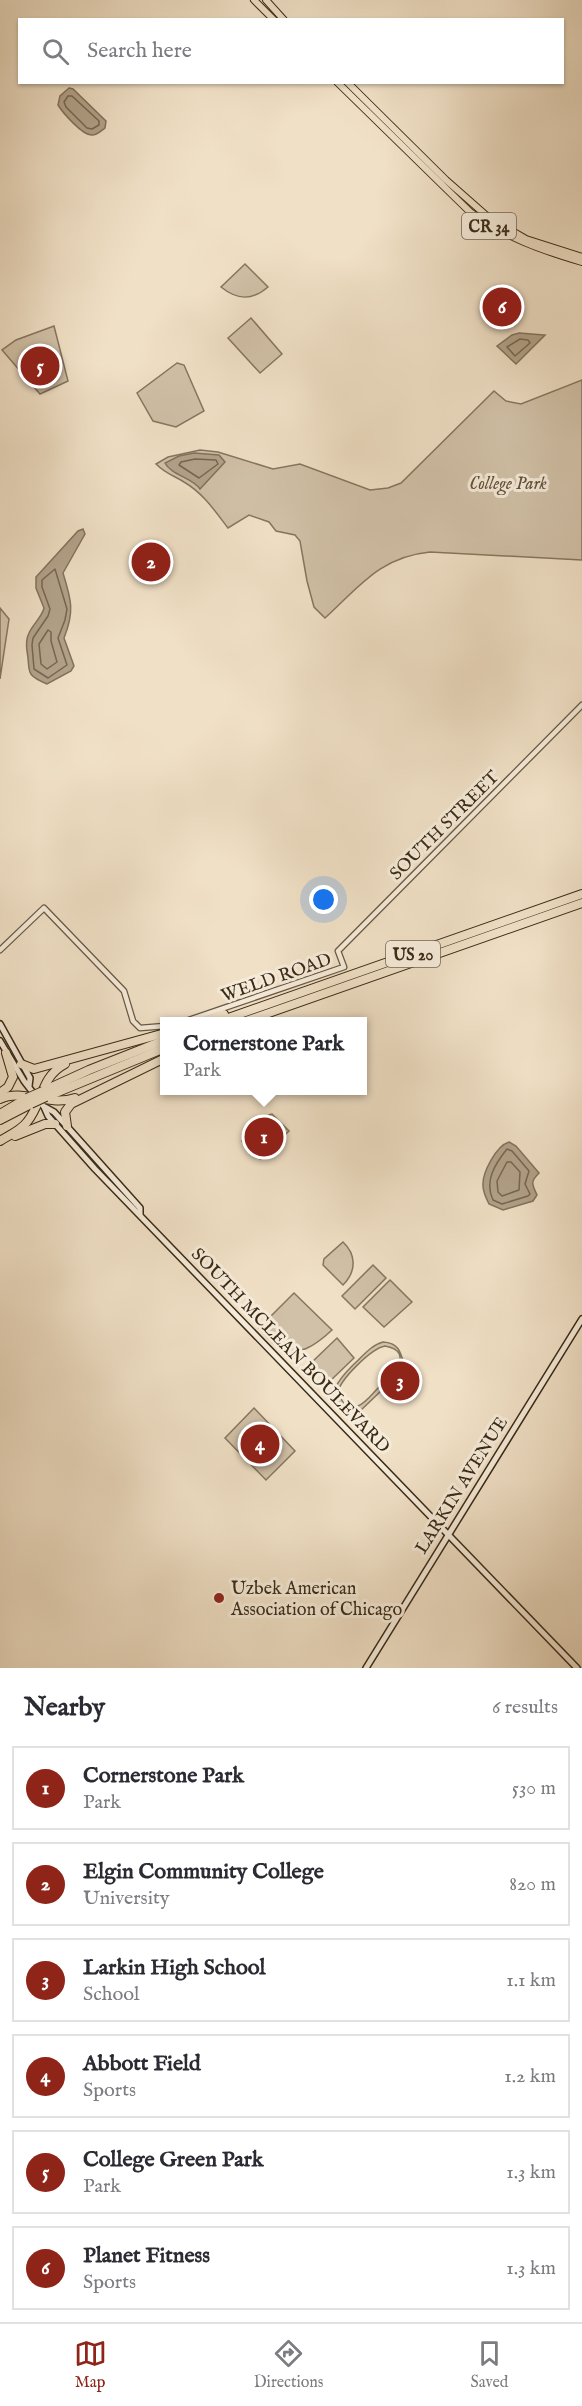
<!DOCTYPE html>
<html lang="en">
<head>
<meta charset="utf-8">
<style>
  :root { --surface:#fff; --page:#f7f7f7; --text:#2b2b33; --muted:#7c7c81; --line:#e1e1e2; --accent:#8f2418 }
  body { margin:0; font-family:"IM FELL English",serif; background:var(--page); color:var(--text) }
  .you { position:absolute; left:324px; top:900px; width:21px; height:21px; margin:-15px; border:4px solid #fff; border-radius:50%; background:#1a73e8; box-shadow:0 0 0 9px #1a73e833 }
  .badge { display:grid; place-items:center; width:39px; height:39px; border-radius:50%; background:var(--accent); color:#fff; font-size:20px; font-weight:700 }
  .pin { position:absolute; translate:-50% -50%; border:3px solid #fff; box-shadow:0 2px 6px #0006 }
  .popup { position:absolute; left:160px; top:1017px; width:207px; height:78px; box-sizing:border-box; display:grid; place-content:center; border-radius:0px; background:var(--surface); filter:drop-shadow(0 2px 4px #0005); font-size:20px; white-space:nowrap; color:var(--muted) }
  .popup b { font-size:22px; color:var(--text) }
  .popup::after { content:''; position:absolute; left:50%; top:100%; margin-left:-12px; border:12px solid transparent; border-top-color:var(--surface) }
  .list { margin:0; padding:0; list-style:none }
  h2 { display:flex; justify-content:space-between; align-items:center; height:78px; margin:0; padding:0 24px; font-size:26px }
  h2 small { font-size:20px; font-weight:400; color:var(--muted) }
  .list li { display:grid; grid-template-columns:39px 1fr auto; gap:18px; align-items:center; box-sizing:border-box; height:84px; margin:0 12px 12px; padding:0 12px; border:2px solid var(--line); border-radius:0px }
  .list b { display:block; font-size:22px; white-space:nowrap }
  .list p { margin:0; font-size:20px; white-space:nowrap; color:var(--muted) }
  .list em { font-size:20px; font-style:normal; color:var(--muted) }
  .icon { flex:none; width:33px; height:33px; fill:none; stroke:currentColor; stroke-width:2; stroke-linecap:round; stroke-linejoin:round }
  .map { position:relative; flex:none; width:582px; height:1668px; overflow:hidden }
  .search { position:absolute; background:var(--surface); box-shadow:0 2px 4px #0004; left:18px; right:18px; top:18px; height:66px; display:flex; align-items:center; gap:15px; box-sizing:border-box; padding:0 21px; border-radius:0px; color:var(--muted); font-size:22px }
  .sheet { height:654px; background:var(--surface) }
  nav { display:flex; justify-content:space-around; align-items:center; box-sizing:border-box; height:84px; border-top:2px solid var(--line); background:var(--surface); font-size:16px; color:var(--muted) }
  nav a { display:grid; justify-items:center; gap:3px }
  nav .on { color:var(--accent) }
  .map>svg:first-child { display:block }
  .green { fill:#d1c1a8; stroke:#86765f; stroke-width:1.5; fill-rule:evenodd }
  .water { fill:#b2a28a; stroke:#82725c; stroke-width:1.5 }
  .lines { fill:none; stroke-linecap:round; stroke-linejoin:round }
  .shore { stroke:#766650; stroke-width:1.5 }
  .tertiary-casing { stroke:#685842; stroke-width:7 }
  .secondary-casing { stroke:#3a2b16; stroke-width:8 }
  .primary-casing { stroke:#3a2b16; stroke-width:8 }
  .motorway-casing { stroke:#3a2b16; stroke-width:10 }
  .tertiary { stroke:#f5ebda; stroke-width:4.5 }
  .secondary { stroke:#f5ebda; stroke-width:5 }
  .primary { stroke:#f0e0c6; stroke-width:6 }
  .motorway { stroke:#f0e0c6; stroke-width:8 }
  .motorway-bridge-casing { stroke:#3a2b16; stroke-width:10; stroke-linecap:butt }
  .motorway-bridge { stroke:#f0e0c6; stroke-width:8 }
  .poi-dot { fill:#8f2418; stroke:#f5ebda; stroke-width:2 }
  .labels { text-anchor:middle; stroke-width:6; stroke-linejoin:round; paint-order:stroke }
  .shield { fill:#f5ebda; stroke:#726551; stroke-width:1.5 }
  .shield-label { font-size:16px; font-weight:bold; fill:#3a2b16 }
  .park-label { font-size:18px; font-style:italic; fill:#60503a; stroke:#f5ebda }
  .street-label { font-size:18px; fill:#3a2b16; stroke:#f5ebda }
  .poi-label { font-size:18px; fill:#3a2b16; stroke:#f5ebda; text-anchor:start }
</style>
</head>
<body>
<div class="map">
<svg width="582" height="1668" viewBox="0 0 582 1668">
  <rect width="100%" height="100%" fill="#f0e0c6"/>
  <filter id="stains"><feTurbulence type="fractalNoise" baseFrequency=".00333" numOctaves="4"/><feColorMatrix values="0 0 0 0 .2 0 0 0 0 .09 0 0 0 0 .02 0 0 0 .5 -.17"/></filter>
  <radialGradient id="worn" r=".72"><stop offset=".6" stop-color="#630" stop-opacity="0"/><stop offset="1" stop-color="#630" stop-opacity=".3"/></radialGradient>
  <g class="green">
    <path d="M245,264L268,287C252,301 237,300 221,287Z"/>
    <polygon points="251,318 282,354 260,373 228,338"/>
    <polygon points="54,326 68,381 40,394 2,350 16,340"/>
    <polygon points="177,363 184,365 204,411 176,427 153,421 137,393"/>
    <path d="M582,380V560L430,552C380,557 360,586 325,618L314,607L307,581L300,541L295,535L276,531L269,522L249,515L228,528C215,511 203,493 184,482C173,475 166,474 156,464L168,457L200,450L218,452L273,469L300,464L370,490L388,488L401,483L494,391L506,401L521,404Z"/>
    <polygon points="0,608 9,619 0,679"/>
    <polygon points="272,1114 289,1131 260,1159 242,1141 269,1115"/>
    <path d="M343,1242C357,1255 356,1272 343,1285L323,1265L324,1259Z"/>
    <polygon points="373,1265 386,1278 355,1309 342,1296"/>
    <polygon points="390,1280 412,1302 384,1327 363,1307"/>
    <path d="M294,1293L332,1330C317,1344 297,1360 276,1346C270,1341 264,1333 259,1328Z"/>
    <polygon points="337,1338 354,1358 329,1382 310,1364"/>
    <path d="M383,1342C401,1343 401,1355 405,1368L360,1411C356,1411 351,1411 347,1410C319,1400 342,1376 353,1365C362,1357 371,1345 383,1342ZM385,1346C417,1352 390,1377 379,1387C373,1393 366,1403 358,1406C352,1408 349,1406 344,1404L338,1393C339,1380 372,1348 385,1346Z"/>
    <polygon points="254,1408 295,1451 266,1480 225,1438"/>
  </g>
  <g class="water">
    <path d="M69,88L73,89L106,121L105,128C101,131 97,135 92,135C83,136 63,113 58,105L60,96Z"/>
    <polygon points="519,333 545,335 516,364 497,346 512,335"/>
    <path d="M194,453L219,455L225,462L200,489C193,478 171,475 165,463L179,456Z"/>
    <path d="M83,529L85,534L63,573C71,599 75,611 64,638L74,666L71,671L47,684C23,674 31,671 27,651C26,644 26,639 29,633C33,624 42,617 44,608L36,588V577L78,531Z"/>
    <path d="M509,1142L516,1146L539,1173C530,1182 532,1184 537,1195L533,1201L503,1210L489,1204C486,1198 483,1192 483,1186C482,1173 496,1146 509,1142Z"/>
  </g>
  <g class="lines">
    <g class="shore">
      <polygon points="68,96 72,96 99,121 99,125 92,129 87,128 66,107 64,102"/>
      <polygon points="520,339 528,340 530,343 515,356 507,347"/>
      <polygon points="195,459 216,460 218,464 199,478 179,465 181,462"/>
      <polygon points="55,569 67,609 65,620 58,638 67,665 48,678 34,669 32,645 33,638 48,616 50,609 42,587 42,580"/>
      <polygon points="48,630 51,632 51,641 57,662 47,669 41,664 39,644"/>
      <path d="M507,1149L512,1151L529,1171L525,1184L530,1194L528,1196L502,1204L493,1200C484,1181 495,1164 507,1149Z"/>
      <polygon points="507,1162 511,1162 520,1172 519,1190 502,1196 498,1192 497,1181"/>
    </g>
    <defs>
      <g id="tertiary">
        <polyline points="0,950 44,908 124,991 133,1021 140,1028 165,1026"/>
        <polyline points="183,1022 344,967 338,951 582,705"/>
      </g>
      <g id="secondary">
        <polyline points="0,1024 30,1078 29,1086"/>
        <polyline points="0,1041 24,1081 44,1107 48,1116 95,1169 577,1668"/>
        <polyline points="45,1107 54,1112 140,1208 140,1214"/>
        <polyline points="366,1668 582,1319"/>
      </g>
      <g id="primary">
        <polyline points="254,0 274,20"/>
        <polyline points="266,0 284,20"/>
        <path d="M337,82L470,212C505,237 541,250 582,262"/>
        <polyline points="347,82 446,180 488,217 526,239 582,257"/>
      </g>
      <g id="motorway">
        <polyline points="201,1022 224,1014"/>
        <polyline points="217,1022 582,894"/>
        <polyline points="243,1022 582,903"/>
        <polyline points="21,1064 34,1069 165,1033"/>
        <polyline points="43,1091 89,1070 165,1040"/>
        <polyline points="0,1093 8,1087 13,1077 6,1053"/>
        <polyline points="46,1097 165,1048"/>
        <path d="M0,1099C22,1088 49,1107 75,1098"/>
        <polyline points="0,1114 27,1098"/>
        <polyline points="0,1120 31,1104"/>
        <polyline points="67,1126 65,1112 71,1104 165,1058"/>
        <polyline points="15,1136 45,1124 55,1124"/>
        <path d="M0,1141C9,1135 20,1131 27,1122C43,1103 40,1077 65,1064"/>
      </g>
    </defs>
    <use href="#tertiary" class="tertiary-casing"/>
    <use href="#secondary" class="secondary-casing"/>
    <use href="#primary" class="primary-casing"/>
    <use href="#motorway" class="motorway-casing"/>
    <use href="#tertiary" class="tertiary"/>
    <use href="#secondary" class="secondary"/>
    <use href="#primary" class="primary"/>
    <use href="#motorway" class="motorway"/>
    <defs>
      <g id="motorway-bridge">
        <polyline points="27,1098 43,1091"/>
        <polyline points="31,1104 46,1097"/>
      </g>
    </defs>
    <use href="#motorway-bridge" class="motorway-bridge-casing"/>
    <use href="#motorway-bridge" class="motorway-bridge"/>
  </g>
  <circle class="poi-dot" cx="219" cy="1598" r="6"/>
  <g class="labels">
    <g class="shield">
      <rect x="462" y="213" width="54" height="26" rx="4.5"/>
      <rect x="386" y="941" width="54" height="26" rx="4.5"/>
    </g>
    <g class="shield-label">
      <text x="489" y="232">CR 34</text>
      <text x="413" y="960">US 20</text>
    </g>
    <g class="park-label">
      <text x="508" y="489">College Park</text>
    </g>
    <g class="street-label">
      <text transform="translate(444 825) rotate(-45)" y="6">SOUTH STREET</text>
      <text transform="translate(276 977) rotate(-19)" y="6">WELD ROAD</text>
      <text transform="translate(291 1350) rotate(46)" y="6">SOUTH MCLEAN BOULEVARD</text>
      <text transform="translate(461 1485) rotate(-58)" y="6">LARKIN AVENUE</text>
    </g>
    <g class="poi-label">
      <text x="231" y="1594">Uzbek American<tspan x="231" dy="21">Association of Chicago</tspan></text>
    </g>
  </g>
  <rect width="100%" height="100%" filter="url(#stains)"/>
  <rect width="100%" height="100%" fill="url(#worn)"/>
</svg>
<div class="you"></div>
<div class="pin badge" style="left:264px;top:1137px">1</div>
<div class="popup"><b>Cornerstone Park</b>Park</div>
<div class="pin badge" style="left:151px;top:562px">2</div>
<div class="pin badge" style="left:400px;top:1381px">3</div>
<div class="pin badge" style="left:260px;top:1444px">4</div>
<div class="pin badge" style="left:40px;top:366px">5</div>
<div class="pin badge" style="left:502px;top:307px">6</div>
<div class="search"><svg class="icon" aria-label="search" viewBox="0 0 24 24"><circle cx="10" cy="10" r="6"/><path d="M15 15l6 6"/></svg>Search here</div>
</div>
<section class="sheet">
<h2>Nearby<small>6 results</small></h2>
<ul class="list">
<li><span class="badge">1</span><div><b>Cornerstone Park</b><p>Park</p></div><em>530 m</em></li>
<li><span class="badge">2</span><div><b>Elgin Community College</b><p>University</p></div><em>820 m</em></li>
<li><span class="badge">3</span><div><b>Larkin High School</b><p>School</p></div><em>1.1 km</em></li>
<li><span class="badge">4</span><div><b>Abbott Field</b><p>Sports</p></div><em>1.2 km</em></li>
<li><span class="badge">5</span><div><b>College Green Park</b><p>Park</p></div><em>1.3 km</em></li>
<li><span class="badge">6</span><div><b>Planet Fitness</b><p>Sports</p></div><em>1.3 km</em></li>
</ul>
</section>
<nav>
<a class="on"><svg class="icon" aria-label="map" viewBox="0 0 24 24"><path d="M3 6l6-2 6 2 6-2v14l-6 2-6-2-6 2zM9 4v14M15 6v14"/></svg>Map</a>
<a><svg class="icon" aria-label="directions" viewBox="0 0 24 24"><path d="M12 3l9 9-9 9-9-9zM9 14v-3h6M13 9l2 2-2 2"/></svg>Directions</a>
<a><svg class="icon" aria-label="saved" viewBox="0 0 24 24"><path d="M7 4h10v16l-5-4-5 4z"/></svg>Saved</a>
</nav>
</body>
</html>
